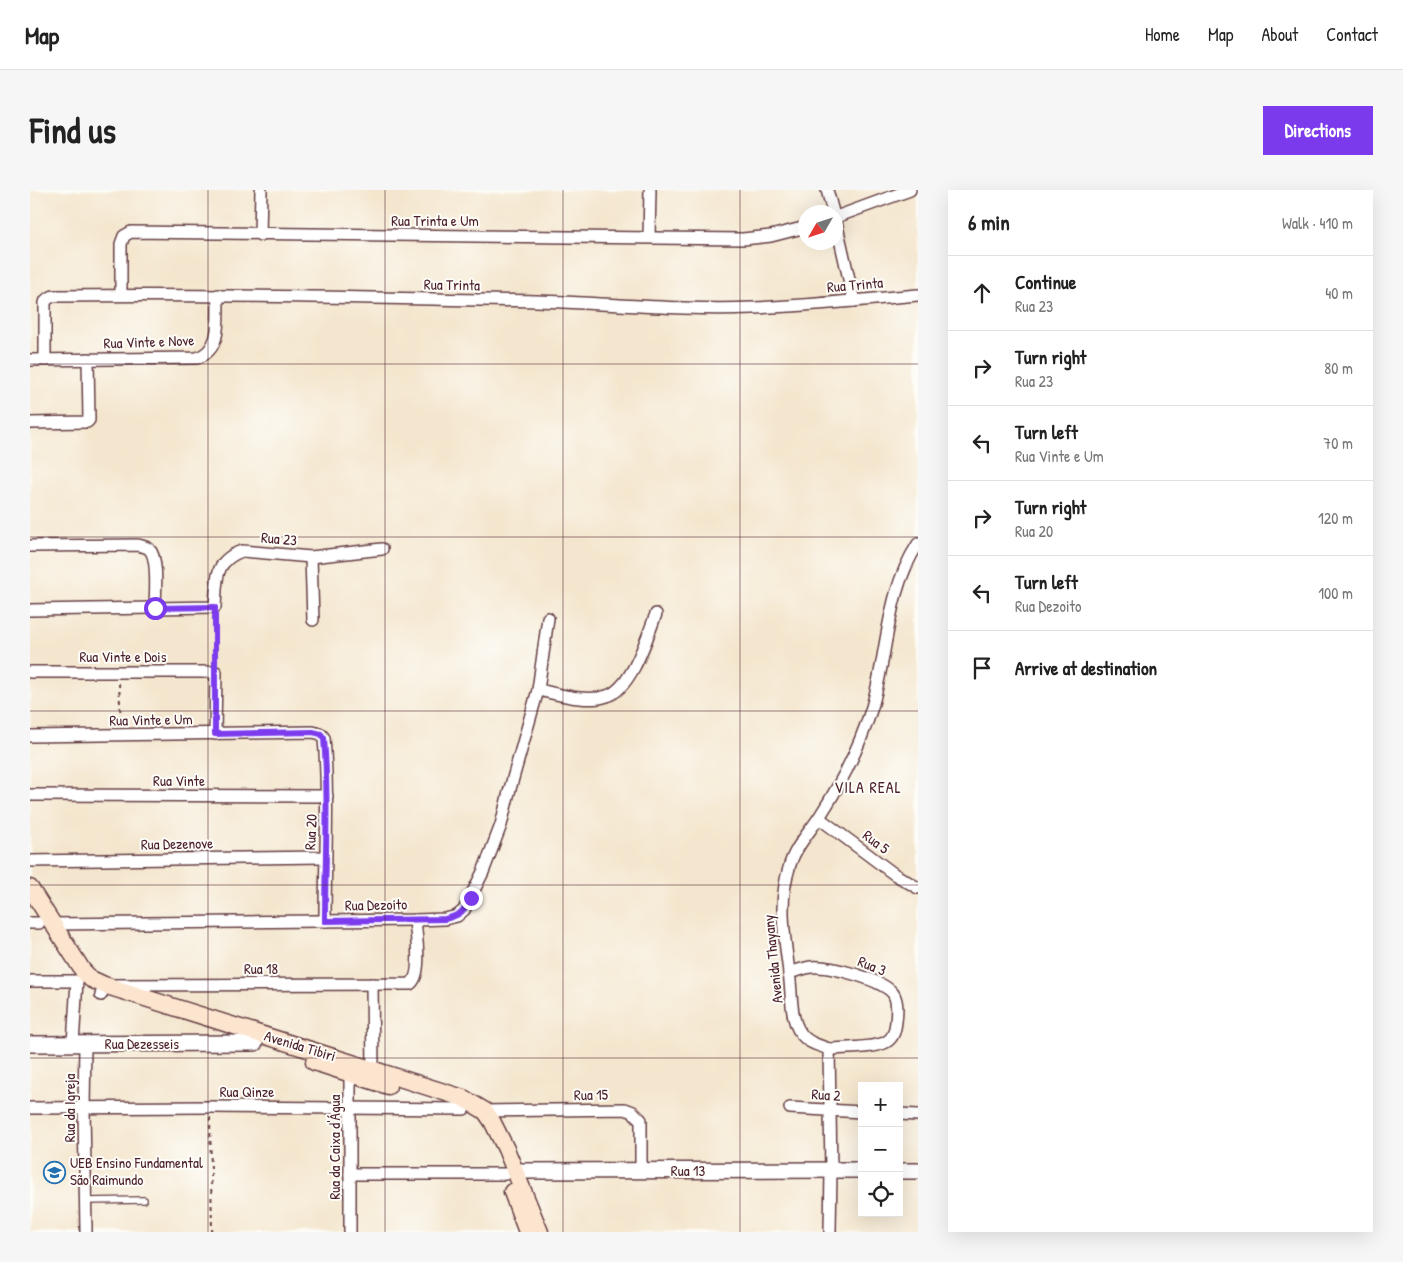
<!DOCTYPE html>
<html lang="en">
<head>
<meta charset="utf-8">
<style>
  :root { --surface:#fff; --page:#f6f6f6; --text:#222; --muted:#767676; --line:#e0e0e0; --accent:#7c3aed }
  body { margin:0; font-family:"Patrick Hand",sans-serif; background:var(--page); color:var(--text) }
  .controls { position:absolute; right:15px; bottom:15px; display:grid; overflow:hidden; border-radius:0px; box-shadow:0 5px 20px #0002 }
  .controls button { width:45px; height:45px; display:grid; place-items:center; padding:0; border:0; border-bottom:1px solid var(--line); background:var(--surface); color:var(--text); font:25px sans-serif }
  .compass { position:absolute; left:768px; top:15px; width:45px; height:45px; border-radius:50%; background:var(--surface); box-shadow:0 5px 20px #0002; rotate:231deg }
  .stop { position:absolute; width:15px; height:15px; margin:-11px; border:4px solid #7c3aed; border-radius:50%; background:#fff }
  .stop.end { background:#7c3aed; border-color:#fff; box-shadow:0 1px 5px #0008 }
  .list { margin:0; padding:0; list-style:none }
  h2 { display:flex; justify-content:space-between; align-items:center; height:65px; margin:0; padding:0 20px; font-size:21px }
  h2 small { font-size:16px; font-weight:400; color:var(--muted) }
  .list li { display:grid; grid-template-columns:32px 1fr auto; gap:15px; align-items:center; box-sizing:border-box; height:75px; padding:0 20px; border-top:1px solid var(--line) }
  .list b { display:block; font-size:19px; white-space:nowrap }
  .list p { margin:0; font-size:16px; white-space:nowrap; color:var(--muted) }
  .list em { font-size:16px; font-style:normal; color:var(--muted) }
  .icon { flex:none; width:28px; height:28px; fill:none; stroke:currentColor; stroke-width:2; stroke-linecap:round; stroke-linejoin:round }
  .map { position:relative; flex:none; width:888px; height:1042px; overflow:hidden; border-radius:0px }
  header { display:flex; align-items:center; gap:30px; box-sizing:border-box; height:70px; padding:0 25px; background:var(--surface); border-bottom:1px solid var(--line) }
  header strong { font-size:24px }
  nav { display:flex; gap:28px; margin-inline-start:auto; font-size:18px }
  .intro { display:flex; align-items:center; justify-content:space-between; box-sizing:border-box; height:120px; padding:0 30px }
  h1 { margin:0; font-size:35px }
  .button { padding:12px 22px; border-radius:0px; background:var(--accent); color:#fff; font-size:18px; font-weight:700 }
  main { display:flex; gap:30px; padding:0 30px }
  aside { flex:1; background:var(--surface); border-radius:0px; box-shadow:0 5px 20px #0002 }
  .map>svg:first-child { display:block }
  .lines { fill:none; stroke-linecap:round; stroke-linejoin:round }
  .service-casing { stroke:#643d43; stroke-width:8 }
  .minor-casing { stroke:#643d43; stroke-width:14 }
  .tertiary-casing { stroke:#643d43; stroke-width:18 }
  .secondary-casing { stroke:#643d43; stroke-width:19 }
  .path { stroke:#643d43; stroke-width:2; stroke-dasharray:4 4; stroke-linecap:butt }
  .service { stroke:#fff; stroke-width:5.5 }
  .minor { stroke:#fff; stroke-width:11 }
  .tertiary { stroke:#fff; stroke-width:15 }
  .secondary { stroke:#fce5cf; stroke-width:16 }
  .route { stroke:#7c3aed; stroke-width:6 }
  .grid { fill:none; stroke:#4a1f2b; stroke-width:1; stroke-opacity:0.55 }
  .labels { text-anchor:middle; stroke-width:4; stroke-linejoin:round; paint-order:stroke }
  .street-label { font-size:15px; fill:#4a1f2b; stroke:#fdfcf7 }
  .poi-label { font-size:15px; fill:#4a1f2b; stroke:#fdfcf7; text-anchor:start }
  .neighbourhood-label { font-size:16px; letter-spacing:1px; fill:#4a1f2b; stroke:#fdfcf7 }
</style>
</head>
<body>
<header>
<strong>Map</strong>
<nav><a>Home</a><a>Map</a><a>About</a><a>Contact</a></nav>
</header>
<div class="intro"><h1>Find us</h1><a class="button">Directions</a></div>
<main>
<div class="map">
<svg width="888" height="1042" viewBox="0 0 888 1042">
  <rect width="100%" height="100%" fill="#fdfcf7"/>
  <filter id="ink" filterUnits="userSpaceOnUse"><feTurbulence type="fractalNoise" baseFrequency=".02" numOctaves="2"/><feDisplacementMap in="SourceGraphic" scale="10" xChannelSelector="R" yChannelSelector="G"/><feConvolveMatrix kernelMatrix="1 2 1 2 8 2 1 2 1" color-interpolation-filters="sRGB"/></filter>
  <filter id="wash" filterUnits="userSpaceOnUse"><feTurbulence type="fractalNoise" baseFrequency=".0096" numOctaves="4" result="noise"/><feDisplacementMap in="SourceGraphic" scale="20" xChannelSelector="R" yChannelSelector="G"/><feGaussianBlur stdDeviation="1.12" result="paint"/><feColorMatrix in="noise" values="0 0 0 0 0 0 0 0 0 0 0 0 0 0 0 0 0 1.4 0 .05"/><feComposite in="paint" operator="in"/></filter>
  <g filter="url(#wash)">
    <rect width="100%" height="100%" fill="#f4e6ce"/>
  </g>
  <g filter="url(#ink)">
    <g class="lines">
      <defs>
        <polyline id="service" points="56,1011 114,1010"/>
        <g id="minor">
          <polyline points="797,0 803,22"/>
          <polyline points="806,27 880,0"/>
          <polyline points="806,32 824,111"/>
          <polyline points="230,45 231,0"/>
          <polyline points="619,47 620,0"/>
          <polyline points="91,105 91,54 94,46 101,42 713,49 741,46 776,37"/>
          <path d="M0,170L167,168C193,159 187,128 188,105"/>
          <path d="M15,170V113L16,110L23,106C184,104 345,108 506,111C578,113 651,121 723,118C778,116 833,110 888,105"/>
          <polyline points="0,233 57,232 59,230 58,169"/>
          <path d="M0,356L108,355C112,356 117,357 119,359C129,368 125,405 125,418"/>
          <polyline points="281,367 283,430"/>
          <path d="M0,420L185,417C187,391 183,371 212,361L281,367L352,359"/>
          <polyline points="0,482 186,482 185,544"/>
          <path d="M508,500C529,504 556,513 577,506C602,498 617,447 626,424"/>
          <path d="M0,546L283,542L291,544L294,548C299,609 295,670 295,731"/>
          <polyline points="0,605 297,606"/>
          <polyline points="789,628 864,684 888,698"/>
          <polyline points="0,671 295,667"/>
          <polyline points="0,733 9,733"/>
          <polyline points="23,734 385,730 415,729 427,726 434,720 453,682 471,635 478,606 508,500 518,428"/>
          <path d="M759,783C766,781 774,778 781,777C798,775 856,790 864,805C868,813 867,823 866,832C865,839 864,848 856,852C846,858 812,858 799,859"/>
          <polyline points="0,791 47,791 43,854"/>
          <polyline points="342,794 343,879"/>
          <path d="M71,805L74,795L380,794C393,786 386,744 385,730"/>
          <polyline points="55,854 54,918 56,1042"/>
          <polyline points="320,879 320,1042"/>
          <polyline points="0,918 180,917 434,919"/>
          <polyline points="760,918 832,922"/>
          <polyline points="455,921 595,919 603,922 611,930 611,982"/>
          <polyline points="869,924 888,925"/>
          <polyline points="320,984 475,984"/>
          <path d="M800,1042L801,980L799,859C791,856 781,854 775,848C760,835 762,808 760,791C756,753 747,716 759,678C764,658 779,643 790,626C812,592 830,556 842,517C858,462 856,403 888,354"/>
        </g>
        <g id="tertiary">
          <polyline points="0,854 225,853"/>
          <polyline points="485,981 832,980"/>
          <polyline points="869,981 888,981"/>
        </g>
        <g id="secondary">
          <polyline points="0,698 53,781 61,789 74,795 433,908 455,921 462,931 476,959 510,1042"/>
          <polyline points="284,872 358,896"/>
          <polyline points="482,1002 497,1042"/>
        </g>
      </defs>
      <use href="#service" class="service-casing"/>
      <use href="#minor" class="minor-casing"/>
      <use href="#tertiary" class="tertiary-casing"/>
      <use href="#secondary" class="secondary-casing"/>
      <g class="path">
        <polyline points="185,427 186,472"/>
        <polyline points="89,493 91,535"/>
        <polyline points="180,927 182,1042"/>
      </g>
      <use href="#service" class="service"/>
      <use href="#minor" class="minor"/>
      <use href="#tertiary" class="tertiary"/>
      <use href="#secondary" class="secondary"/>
    </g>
  </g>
  <g class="lines" filter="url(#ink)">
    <path class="route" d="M125,418L185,417V544L283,542L291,544L294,548C299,609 295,670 295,731L415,729C431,725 433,722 441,708"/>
  </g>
  <path class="grid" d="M178,0V1042M355,0V1042M533,0V1042M710,0V1042M0,174H888M0,347H888M0,521H888M0,695H888M0,868H888"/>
  <defs>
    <symbol id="school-ring" viewBox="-11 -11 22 22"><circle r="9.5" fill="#fdfcf7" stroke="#1f6fb2" stroke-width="1.5"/><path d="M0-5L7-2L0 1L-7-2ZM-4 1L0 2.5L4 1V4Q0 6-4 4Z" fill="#1f6fb2"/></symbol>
  </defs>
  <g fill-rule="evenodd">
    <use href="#school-ring" x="12" y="970" width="25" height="25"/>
  </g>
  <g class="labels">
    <g class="street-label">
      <text x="405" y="36">Rua Trinta e Um</text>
      <text transform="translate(422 95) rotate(1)" y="5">Rua Trinta</text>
      <text transform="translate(825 95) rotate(-5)" y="5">Rua Trinta</text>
      <text transform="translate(119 152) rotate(-2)" y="5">Rua Vinte e Nove</text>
      <text transform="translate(249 349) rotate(5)" y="5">Rua 23</text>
      <text x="93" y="472">Rua Vinte e Dois</text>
      <text transform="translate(121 530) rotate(-1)" y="5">Rua Vinte e Um</text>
      <text x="149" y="596">Rua Vinte</text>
      <text transform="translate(281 642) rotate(-87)" y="5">Rua 20</text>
      <text transform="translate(846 652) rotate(37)" y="5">Rua 5</text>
      <text transform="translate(147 654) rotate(-1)" y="5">Rua Dezenove</text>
      <text transform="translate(346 715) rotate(-1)" y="5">Rua Dezoito</text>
      <text transform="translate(743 769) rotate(-96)" y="5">Avenida Thayany</text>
      <text transform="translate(842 776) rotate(22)" y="5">Rua 3</text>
      <text x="231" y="784">Rua 18</text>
      <text x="112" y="859">Rua Dezesseis</text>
      <text transform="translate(270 856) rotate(17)" y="5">Avenida Tibiri</text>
      <text x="217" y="907">Rua Qinze</text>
      <text transform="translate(561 905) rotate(-1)" y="5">Rua 15</text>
      <text transform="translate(796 905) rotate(3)" y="5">Rua 2</text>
      <text transform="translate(40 918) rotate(-90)" y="5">Rua da Igreja</text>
      <text transform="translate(305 957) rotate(-90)" y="5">Rua da Caixa d'Água</text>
      <text x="658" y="986">Rua 13</text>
    </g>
    <g class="poi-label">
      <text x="40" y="978">UEB Ensino Fundamental<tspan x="40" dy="17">São Raimundo</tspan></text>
    </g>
    <g class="neighbourhood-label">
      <text x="838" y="603">VILA REAL</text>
    </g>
  </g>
</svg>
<div class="controls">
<button>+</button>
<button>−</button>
<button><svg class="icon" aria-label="locate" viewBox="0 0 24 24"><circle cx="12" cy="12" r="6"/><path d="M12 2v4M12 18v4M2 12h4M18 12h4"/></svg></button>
</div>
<svg class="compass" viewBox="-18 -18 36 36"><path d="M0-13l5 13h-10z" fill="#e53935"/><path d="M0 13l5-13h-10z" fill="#767676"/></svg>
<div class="stop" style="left:125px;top:418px"></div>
<div class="stop end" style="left:441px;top:708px"></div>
</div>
<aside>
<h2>6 min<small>Walk · 410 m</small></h2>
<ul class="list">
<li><svg class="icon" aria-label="ahead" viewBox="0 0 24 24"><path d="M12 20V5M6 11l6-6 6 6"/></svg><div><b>Continue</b><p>Rua 23</p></div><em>40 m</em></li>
<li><svg class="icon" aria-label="right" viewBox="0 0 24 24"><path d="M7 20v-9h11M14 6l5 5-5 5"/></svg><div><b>Turn right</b><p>Rua 23</p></div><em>80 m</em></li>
<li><svg class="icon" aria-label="left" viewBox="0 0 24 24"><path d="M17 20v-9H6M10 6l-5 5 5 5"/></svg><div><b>Turn left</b><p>Rua Vinte e Um</p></div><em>70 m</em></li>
<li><svg class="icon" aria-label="right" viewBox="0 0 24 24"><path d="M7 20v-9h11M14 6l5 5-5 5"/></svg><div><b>Turn right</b><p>Rua 20</p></div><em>120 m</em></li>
<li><svg class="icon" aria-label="left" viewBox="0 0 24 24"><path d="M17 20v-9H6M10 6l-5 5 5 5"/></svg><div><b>Turn left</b><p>Rua Dezoito</p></div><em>100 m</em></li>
<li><svg class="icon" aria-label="arrive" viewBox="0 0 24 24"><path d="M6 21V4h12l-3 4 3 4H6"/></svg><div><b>Arrive at destination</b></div></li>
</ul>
</aside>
</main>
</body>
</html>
